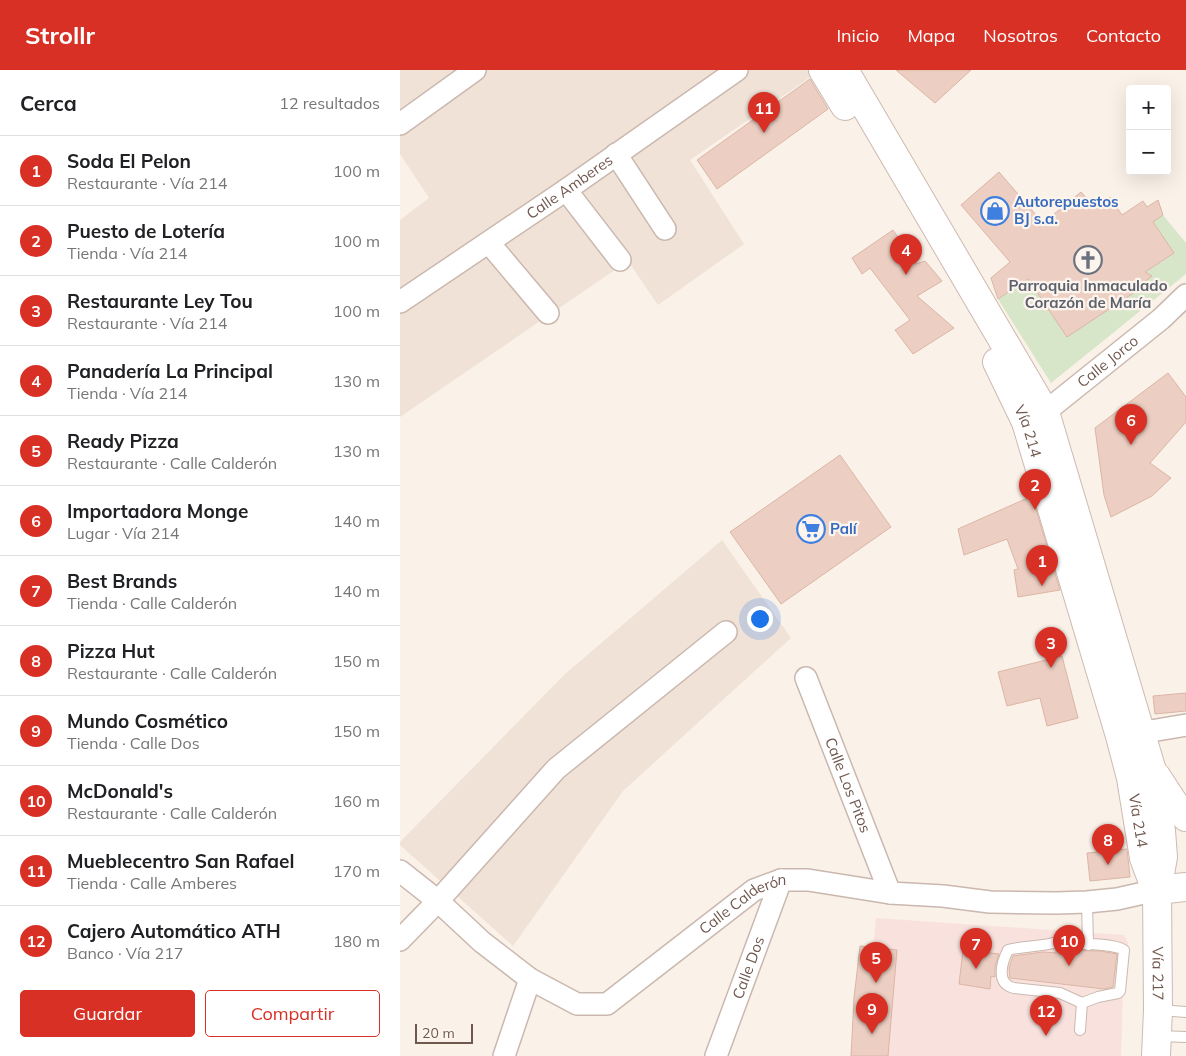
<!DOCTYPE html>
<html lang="es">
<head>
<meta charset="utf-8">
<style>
  :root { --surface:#fff; --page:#f2f2f2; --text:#202124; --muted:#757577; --line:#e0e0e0; --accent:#d93025 }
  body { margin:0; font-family:Mulish,sans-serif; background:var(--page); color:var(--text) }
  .controls { position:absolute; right:15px; top:15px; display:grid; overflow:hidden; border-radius:5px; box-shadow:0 5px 20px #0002 }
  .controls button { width:45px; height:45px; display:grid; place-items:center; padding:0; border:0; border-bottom:1px solid var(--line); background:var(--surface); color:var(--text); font:25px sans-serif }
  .scale { position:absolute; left:15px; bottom:12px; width:58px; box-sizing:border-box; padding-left:5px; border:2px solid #70584f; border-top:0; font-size:14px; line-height:18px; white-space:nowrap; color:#70584f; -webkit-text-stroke:4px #fdf5ed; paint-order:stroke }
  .you { position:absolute; left:359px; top:548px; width:18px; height:18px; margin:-12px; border:4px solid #fff; border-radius:50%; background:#1a73e8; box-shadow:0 0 0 8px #1a73e833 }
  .badge { display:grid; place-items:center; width:32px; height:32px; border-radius:50%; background:var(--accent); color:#fff; font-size:16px; font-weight:700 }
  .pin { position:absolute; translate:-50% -41px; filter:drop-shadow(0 1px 2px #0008) }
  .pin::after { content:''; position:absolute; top:26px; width:18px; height:15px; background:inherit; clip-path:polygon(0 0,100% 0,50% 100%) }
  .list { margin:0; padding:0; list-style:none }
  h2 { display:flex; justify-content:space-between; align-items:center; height:65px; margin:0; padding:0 20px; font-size:21px }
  h2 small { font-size:16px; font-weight:400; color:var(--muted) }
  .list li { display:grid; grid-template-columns:32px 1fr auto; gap:15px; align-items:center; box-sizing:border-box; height:70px; padding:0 20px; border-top:1px solid var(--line) }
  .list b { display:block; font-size:19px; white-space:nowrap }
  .list p { margin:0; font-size:16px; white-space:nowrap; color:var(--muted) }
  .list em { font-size:16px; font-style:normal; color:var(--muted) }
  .actions { display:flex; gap:10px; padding:15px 20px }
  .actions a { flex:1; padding:11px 0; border:1px solid var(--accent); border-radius:5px; text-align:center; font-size:18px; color:var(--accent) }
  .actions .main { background:var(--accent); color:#fff }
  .map { position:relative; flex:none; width:786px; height:986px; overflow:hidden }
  header { display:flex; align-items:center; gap:30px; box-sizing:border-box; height:70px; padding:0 25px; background:var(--accent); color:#fff }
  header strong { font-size:24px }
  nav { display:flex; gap:28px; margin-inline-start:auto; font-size:18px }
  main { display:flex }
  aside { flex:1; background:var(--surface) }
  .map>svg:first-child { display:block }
  .residential { fill:#f0e2d7 }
  .commercial { fill:#f9e2dd }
  .green { fill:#d7e6c8 }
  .building { fill:#eccfc2; stroke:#dcb5a5 }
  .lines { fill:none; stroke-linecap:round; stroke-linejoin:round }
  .lane-casing { stroke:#cab8af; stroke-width:12 }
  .street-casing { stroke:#cab8af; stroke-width:24 }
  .secondary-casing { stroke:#cebab0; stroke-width:30 }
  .lane { stroke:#fff; stroke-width:10 }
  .street { stroke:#fff; stroke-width:21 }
  .secondary { stroke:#fff; stroke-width:28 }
  .labels { text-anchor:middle; stroke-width:4.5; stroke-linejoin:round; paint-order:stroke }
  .street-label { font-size:15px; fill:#70584f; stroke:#fdf5ed }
  .shop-label { font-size:15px; font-weight:bold; fill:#366cbe; stroke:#fdf5ed; text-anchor:start }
  .worship-label { font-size:15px; font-weight:bold; fill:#5b616d; stroke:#fdf5ed }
</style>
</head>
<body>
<header>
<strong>Strollr</strong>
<nav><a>Inicio</a><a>Mapa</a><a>Nosotros</a><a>Contacto</a></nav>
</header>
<main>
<aside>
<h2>Cerca<small>12 resultados</small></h2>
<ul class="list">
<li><span class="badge">1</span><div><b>Soda El Pelon</b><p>Restaurante · Vía 214</p></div><em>100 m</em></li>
<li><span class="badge">2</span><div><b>Puesto de Lotería</b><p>Tienda · Vía 214</p></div><em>100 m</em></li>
<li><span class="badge">3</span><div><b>Restaurante Ley Tou</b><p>Restaurante · Vía 214</p></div><em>100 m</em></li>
<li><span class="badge">4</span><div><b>Panadería La Principal</b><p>Tienda · Vía 214</p></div><em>130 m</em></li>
<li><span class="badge">5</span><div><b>Ready Pizza</b><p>Restaurante · Calle Calderón</p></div><em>130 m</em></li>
<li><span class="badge">6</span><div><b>Importadora Monge</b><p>Lugar · Vía 214</p></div><em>140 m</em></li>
<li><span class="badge">7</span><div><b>Best Brands</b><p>Tienda · Calle Calderón</p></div><em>140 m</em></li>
<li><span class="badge">8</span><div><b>Pizza Hut</b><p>Restaurante · Calle Calderón</p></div><em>150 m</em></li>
<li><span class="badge">9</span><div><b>Mundo Cosmético</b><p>Tienda · Calle Dos</p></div><em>150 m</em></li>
<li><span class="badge">10</span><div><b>McDonald's</b><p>Restaurante · Calle Calderón</p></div><em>160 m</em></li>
<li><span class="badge">11</span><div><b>Mueblecentro San Rafael</b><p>Tienda · Calle Amberes</p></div><em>170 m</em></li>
<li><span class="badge">12</span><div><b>Cajero Automático ATH</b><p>Banco · Vía 217</p></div><em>180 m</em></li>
</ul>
<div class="actions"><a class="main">Guardar</a><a>Compartir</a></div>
</aside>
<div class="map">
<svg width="786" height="986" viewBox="0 0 786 986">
  <rect width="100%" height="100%" fill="#faf1e8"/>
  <g class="residential">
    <polygon points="0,0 407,0 412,6 290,90 344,174 258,235 228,191 0,347 0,150 29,128 0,84"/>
    <polygon points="322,470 391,568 223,721 113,876 0,775 0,772 165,604"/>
  </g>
  <polygon class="commercial" points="476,848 724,865 728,872 723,923 721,986 463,986"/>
  <polygon class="green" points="763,145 786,173 786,204 651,313 598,229 647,197 641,228 667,267 741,218 743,213 751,206 745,202 774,183 753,152"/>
  <g class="building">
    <polygon points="496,0 571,0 535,33"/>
    <polygon points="410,9 428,39 317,119 297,90"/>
    <polygon points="599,102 643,153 681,122 695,137 710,127 722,145 743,131 747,137 758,130 763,145 753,152 774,183 745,202 752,206 743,213 741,218 667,267 628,209 598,229 591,208 610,192 561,135"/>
    <polygon points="493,160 516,194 525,191 542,211 517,226 554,258 513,284 495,260 510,250 470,198 462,204 452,188"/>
    <polygon points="768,303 786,327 786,352 750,393 771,408 752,426 711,447 704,425 695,358"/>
    <polygon points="440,385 491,457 381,534 330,462"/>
    <polygon points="632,426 660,520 618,527 614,500 618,499 607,469 564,485 558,459"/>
    <polygon points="662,586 678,648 647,656 640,628 607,636 598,602"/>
    <polygon points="786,623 786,641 755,644 753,626"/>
    <polygon points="727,779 730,807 690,811 687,783"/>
    <polygon points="460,876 497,880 488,986 451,986 454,928"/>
    <polygon points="563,880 599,884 595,896 595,907 591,906 590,919 559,914"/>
    <polygon points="656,880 700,881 717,884 713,917 704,919 610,908 609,898 613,886 643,882 656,883"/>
  </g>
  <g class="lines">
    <defs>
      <g id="lane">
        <polyline points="687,832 688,875"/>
        <path d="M653,873C670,874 711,872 724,880L720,921L718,923L698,927L682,933L660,923L614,918C596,914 601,894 608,880C623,876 638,877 653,873Z"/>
        <polyline points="760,940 786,942"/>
        <polyline points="680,960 682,933"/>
        <polyline points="758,966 786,967"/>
      </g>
      <g id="street">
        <polyline points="0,54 75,0"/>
        <polyline points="216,84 265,159"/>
        <polyline points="166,120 220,190"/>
        <polyline points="89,173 148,243"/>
        <path id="s1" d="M0,232L166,120L337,0"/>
        <path id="s2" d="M632,348L645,342L761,249L786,225"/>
        <path id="s3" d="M406,608L490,823"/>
        <polyline points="727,665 786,655"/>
        <path id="s4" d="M0,801L38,831L82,872L130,909L177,934H207L354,820L381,810H408L490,823L543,826L590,832L656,833L687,832L717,829L757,820"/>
        <polyline points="0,870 38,831 156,699 326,562"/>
        <polyline points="104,986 130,909"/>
        <path id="s5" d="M316,986L381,810"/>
      </g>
      <g id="secondary">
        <polyline points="423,0 445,36"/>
        <path id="s6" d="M444,0L645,342L752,701L761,761L763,787L757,820L758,940L756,986"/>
        <path id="s7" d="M597,292L626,352L720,666L731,708L744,788L753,812"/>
        <polyline points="756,706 775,735 786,747"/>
        <polyline points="757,820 786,817"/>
      </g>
    </defs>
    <use href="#lane" class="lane-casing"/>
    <use href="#street" class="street-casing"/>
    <use href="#secondary" class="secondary-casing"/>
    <use href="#lane" class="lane"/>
    <use href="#street" class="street"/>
    <use href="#secondary" class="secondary"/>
  </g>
  <defs>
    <symbol id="shop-ring" viewBox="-11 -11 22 22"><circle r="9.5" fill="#fdf5ed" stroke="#3f7fe0" stroke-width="1.5"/><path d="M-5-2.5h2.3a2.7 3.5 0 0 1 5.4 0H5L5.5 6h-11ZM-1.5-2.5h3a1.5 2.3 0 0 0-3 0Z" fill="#3f7fe0"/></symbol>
    <symbol id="church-ring" viewBox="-11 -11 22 22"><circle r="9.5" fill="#fdf5ed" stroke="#6b7280" stroke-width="1.5"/><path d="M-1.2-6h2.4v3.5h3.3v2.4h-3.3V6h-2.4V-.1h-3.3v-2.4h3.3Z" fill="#6b7280"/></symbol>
    <symbol id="supermarket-ring" viewBox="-11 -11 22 22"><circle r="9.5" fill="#fdf5ed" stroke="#3f7fe0" stroke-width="1.5"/><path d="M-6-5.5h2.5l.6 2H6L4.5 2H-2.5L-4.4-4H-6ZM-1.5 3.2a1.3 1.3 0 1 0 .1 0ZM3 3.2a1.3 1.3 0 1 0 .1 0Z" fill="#3f7fe0"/></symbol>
  </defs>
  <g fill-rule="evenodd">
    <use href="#shop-ring" x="579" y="125" width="32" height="32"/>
    <use href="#church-ring" x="672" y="174" width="32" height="32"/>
    <use href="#supermarket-ring" x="395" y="443" width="32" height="32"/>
  </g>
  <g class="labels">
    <g class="street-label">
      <text dy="5" stroke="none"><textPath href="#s1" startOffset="205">Calle Amberes</textPath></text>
      <text dy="5" stroke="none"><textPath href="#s2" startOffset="95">Calle Jorco</textPath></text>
      <text dy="5" stroke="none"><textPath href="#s7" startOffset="76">Vía 214</textPath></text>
      <text dy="5" stroke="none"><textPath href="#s3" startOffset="115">Calle Los Pitos</textPath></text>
      <text dy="5" stroke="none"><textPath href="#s7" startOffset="481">Vía 214</textPath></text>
      <text dy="5" stroke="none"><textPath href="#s4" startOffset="422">Calle Calderón</textPath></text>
      <text dy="5" stroke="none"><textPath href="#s5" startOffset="94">Calle Dos</textPath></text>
      <text dy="5" stroke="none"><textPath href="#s6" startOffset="975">Vía 217</textPath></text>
    </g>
    <g class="shop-label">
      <text x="614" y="137">Autorepuestos<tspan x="614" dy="17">BJ s.a.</tspan></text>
      <text x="430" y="464">Palí</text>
    </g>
    <g class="worship-label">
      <text x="688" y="221">Parroquia Inmaculado<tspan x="688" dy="17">Corazón de María</tspan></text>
    </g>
  </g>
</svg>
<div class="controls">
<button>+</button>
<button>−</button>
</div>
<div class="scale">20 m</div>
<div class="you"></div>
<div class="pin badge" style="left:642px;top:516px">1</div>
<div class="pin badge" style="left:635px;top:440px">2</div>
<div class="pin badge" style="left:651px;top:598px">3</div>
<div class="pin badge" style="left:506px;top:205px">4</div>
<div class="pin badge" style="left:476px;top:913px">5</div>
<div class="pin badge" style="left:731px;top:375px">6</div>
<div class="pin badge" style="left:576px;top:899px">7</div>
<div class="pin badge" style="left:708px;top:795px">8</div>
<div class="pin badge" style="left:472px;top:964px">9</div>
<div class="pin badge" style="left:669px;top:896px">10</div>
<div class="pin badge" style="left:364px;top:63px">11</div>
<div class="pin badge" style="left:646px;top:966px">12</div>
</div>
</main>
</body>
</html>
